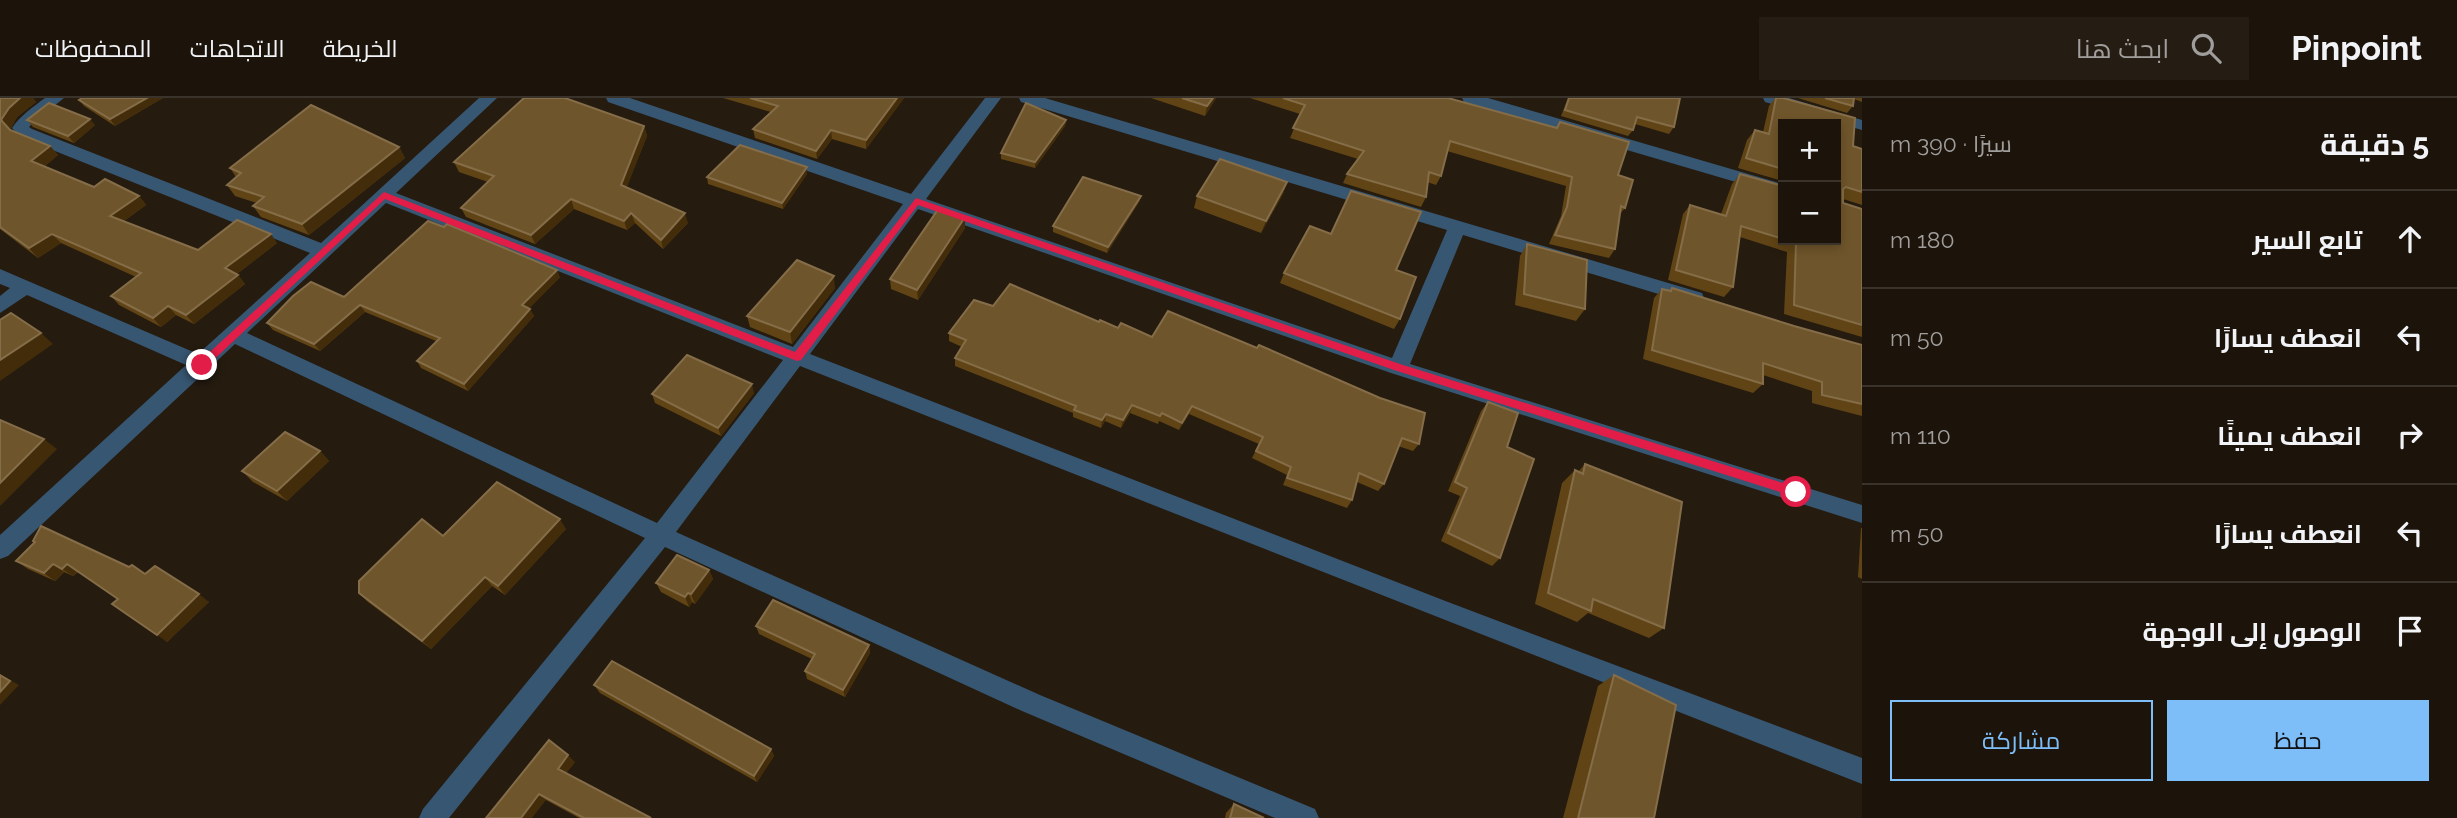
<!DOCTYPE html>
<html lang="ar">
<head>
<meta charset="utf-8">
<style>
  :root { --surface:#1c140b; --page:#251d14; --text:#f1f3f6; --muted:#a09e9d; --line:#3a332c; --accent:#7dbef9 }
  body { margin:0; font-family:Raleway,Cairo,sans-serif; background:var(--page); color:var(--text); direction:rtl }
  .controls { position:absolute; right:21px; top:21px; display:grid; overflow:hidden; border-radius:0px; box-shadow:0 4px 10px #0003 }
  .controls button { width:63px; height:63px; display:grid; place-items:center; padding:0; border:0; border-bottom:2px solid var(--line); background:var(--surface); color:var(--text); font:35px sans-serif }
  .stop { position:absolute; width:21px; height:21px; margin:-16px; border:5px solid #e11d48; border-radius:50%; background:#fff }
  .stop.end { background:#e11d48; border-color:#fff; box-shadow:0 2px 7px #0008 }
  .list { margin:0; padding:0; list-style:none }
  h2 { display:flex; justify-content:space-between; align-items:center; height:91px; margin:0; padding:0 28px; font-size:30px }
  h2 small { font-size:23px; font-weight:400; color:var(--muted) }
  .list li { display:grid; grid-template-columns:46px 1fr auto; gap:21px; align-items:center; box-sizing:border-box; height:98px; padding:0 28px; border-top:2px solid var(--line) }
  .list b { display:block; font-size:26px; white-space:nowrap }
  .list em { font-size:23px; font-style:normal; color:var(--muted) }
  .actions { display:flex; gap:14px; padding:21px 28px }
  .actions a { flex:1; padding:16px 0; border:2px solid var(--accent); border-radius:0px; text-align:center; font-size:24px; color:var(--accent) }
  .actions .main { background:var(--accent); color:#111 }
  .icon { flex:none; width:38px; height:38px; fill:none; stroke:currentColor; stroke-width:2; stroke-linecap:round; stroke-linejoin:round }
  .map { position:relative; flex:none; width:1862px; height:720px; overflow:hidden; direction:ltr }
  header { display:flex; align-items:center; gap:42px; box-sizing:border-box; height:98px; padding:0 35px; background:var(--surface); border-bottom:2px solid var(--line) }
  header strong { font-size:33px }
  nav { display:flex; gap:38px; margin-inline-start:auto; font-size:24px }
  .search { width:490px; height:63px; background:var(--page); display:flex; align-items:center; gap:18px; box-sizing:border-box; padding:0 24px; border-radius:0px; color:var(--muted); font-size:26px }
  main { display:flex }
  aside { flex:1; background:var(--surface) }
  .map>svg:first-child { display:block }
  .lines { fill:none; stroke-linecap:round; stroke-linejoin:round }
  .minor { fill:#375672; fill-rule:evenodd }
  .wall { fill:#604415 }
  .shaded-wall { fill:#422c0a }
  .building { fill:#6f552b; stroke:#846d48; stroke-width:2 }
  .route { fill:#e11d48 }
</style>
</head>
<body>
<header>
<strong>Pinpoint</strong>
<div class="search"><svg class="icon" aria-label="search" viewBox="0 0 24 24"><circle cx="10" cy="10" r="6"/><path d="M15 15l6 6"/></svg>ابحث هنا</div>
<nav><a>الخريطة</a><a>الاتجاهات</a><a>المحفوظات</a></nav>
</header>
<main>
<aside>
<h2>5 دقيقة<small>سيرًا · 390 m</small></h2>
<ul class="list">
<li><svg class="icon" aria-label="ahead" viewBox="0 0 24 24"><path d="M12 20V5M6 11l6-6 6 6"/></svg><div><b>تابع السير</b></div><em>180 m</em></li>
<li><svg class="icon" aria-label="left" viewBox="0 0 24 24"><path d="M17 20v-9H6M10 6l-5 5 5 5"/></svg><div><b>انعطف يسارًا</b></div><em>50 m</em></li>
<li><svg class="icon" aria-label="right" viewBox="0 0 24 24"><path d="M7 20v-9h11M14 6l5 5-5 5"/></svg><div><b>انعطف يمينًا</b></div><em>110 m</em></li>
<li><svg class="icon" aria-label="left" viewBox="0 0 24 24"><path d="M17 20v-9H6M10 6l-5 5 5 5"/></svg><div><b>انعطف يسارًا</b></div><em>50 m</em></li>
<li><svg class="icon" aria-label="arrive" viewBox="0 0 24 24"><path d="M6 21V4h12l-3 4 3 4H6"/></svg><div><b>الوصول إلى الوجهة</b></div></li>
</ul>
<div class="actions"><a class="main">حفظ</a><a>مشاركة</a></div>
</aside>
<div class="map">
<svg width="1862" height="720" viewBox="0 0 1862 720">
  <rect width="100%" height="100%" fill="#251b0f"/>
  <g class="lines">
    <g class="minor">
      <path d="M45,0H64L33,25L29,29L32,31L321,145L479,0H497L396,95L793,249L903,106L608,4L606,0H630L911,96L985,0H1001L926,101L1392,260L1447,132L1021,4L1019,0H1045L1702,195L1704,200L1702,205L1695,207L1463,137L1410,266L1862,407V425L1391,275L918,111L810,256L1448,504L1862,660V686L800,268L676,434L1040,597L1315,711L1319,720H1275L1022,613L665,449L449,720H419L423,711L645,440L235,246L8,458L0,461V437L186,267L27,197L0,215V198L10,190L0,186V171L198,256L310,155L20,39L12,30C21,17 33,9 45,0ZM386,105L783,262L657,425L247,235Z"/>
      <polygon points="1462,0 1488,0 1783,86 1783,98 1464,4"/>
      <polygon points="1763,0 1789,0 1862,22 1862,32 1765,4"/>
    </g>
  </g>
  <g class="wall">
    <polygon points="0,0 33,0 36,4 17,19 10,32 50,48 58,57 45,68 94,89 139,98 146,107 124,123 198,152 277,145 237,176 245,186 194,226 176,217 161,229 119,207 111,198 136,179 61,145 38,160 0,131"/>
    <polygon points="82,0 163,0 115,28 84,8 79,2"/>
    <polygon points="723,0 904,0 866,51 832,41 817,61 755,40 753,31 771,14"/>
    <polygon points="1151,0 1216,0 1205,18"/>
    <polygon points="1250,0 1448,0 1556,30 1560,24 1618,77 1625,110 1619,117 1615,151 1609,160 1549,146 1561,118 1566,88 1447,53 1441,78 1436,87 1427,84 1426,99 1421,109 1343,85 1347,76 1358,61 1290,40 1300,16"/>
    <polygon points="1568,0 1680,0 1674,29 1669,36 1635,26 1633,32 1628,38 1561,18"/>
    <polygon points="1775,0 1783,0 1853,48 1862,51 1862,107 1843,101 1843,105 1862,111 1862,239 1784,216 1787,154 1740,139 1733,189 1724,199 1668,182 1683,116 1690,107 1721,116 1732,86 1740,76 1783,88 1783,142 1836,142 1783,26 1783,83 1738,70 1747,42 1755,32 1763,34 1769,8"/>
    <polygon points="1798,0 1862,0 1862,4 1854,1 1853,8 1847,15"/>
    <polygon points="27,22 95,27 74,45 33,29"/>
    <polygon points="1066,22 1065,28 1035,70 1001,61 1001,55"/>
    <polygon points="644,28 647,38 626,90 688,125 663,151 635,125 627,132 574,111 535,146 466,119 461,110 488,84 459,74 454,64"/>
    <polygon points="399,49 405,60 309,137 261,119 253,108 257,105 235,98 227,87 236,79 230,70"/>
    <polygon points="807,76 783,111 708,86 707,79"/>
    <polygon points="1287,84 1283,96 1261,135 1194,110 1197,98"/>
    <polygon points="1141,98 1139,104 1107,155 1053,134 1053,128"/>
    <polygon points="965,119 965,130 918,202 891,191 890,181"/>
    <polygon points="1527,146 1585,211 1576,223 1515,207 1520,158"/>
    <polygon points="1284,175 1400,221 1394,231 1280,185"/>
    <polygon points="560,179 529,210 534,218 468,293 421,270 417,263 436,243 365,214 320,253 273,232 267,225 344,199"/>
    <polygon points="835,190 792,246 750,229 747,218"/>
    <polygon points="1672,190 1794,228 1862,247 1862,318 1812,305 1812,293 1763,277 1763,286 1753,295 1643,261 1654,200 1662,191 1669,193"/>
    <polygon points="993,208 1099,224 1152,239 1419,346 1413,353 1398,348 1384,386 1378,393 1357,384 1352,402 1347,410 1283,387 1287,377 1252,360 1259,346 1189,316 1179,332 1159,323 1158,326 1130,315 1121,330 1105,323 1101,330 1073,319 1073,315 955,268 955,260 962,249 949,243 949,235"/>
    <polygon points="754,295 721,338 655,305 652,296"/>
    <polygon points="1488,304 1500,460 1492,468 1441,443 1460,398 1448,393 1481,313"/>
    <polygon points="320,353 329,363 287,403 253,384 242,373"/>
    <polygon points="1585,366 1664,530 1649,540 1588,515 1577,524 1535,506 1562,385 1575,372 1578,374"/>
    <polygon points="1861,430 1862,430 1862,481 1858,479"/>
    <polygon points="566,431 505,497 492,488 431,551 368,504 359,495 443,438"/>
    <polygon points="16,463 129,469 209,504 167,544 118,501 78,474 73,478 64,474 55,483 28,471"/>
    <polygon points="709,472 713,481 695,506 692,504 689,509 661,494 656,485"/>
    <polygon points="756,528 869,547 870,555 845,599 807,581 805,573 812,561 759,536"/>
    <polygon points="1614,577 1654,720 1563,720 1598,588"/>
    <polygon points="594,587 771,651 774,658 757,684 600,595"/>
    <polygon points="575,664 566,675 651,720 579,720 546,702 486,720"/>
    <polygon points="1234,706 1264,720 1225,720 1226,715"/>
  </g>
  <g class="shaded-wall">
    <polygon points="20,0 33,0 36,4 17,19 10,32 1,22 9,10"/>
    <polygon points="147,0 163,0 115,28 110,21"/>
    <polygon points="897,0 904,0 866,51 866,42"/>
    <polygon points="1213,0 1216,0 1205,18 1207,8"/>
    <polygon points="90,21 95,27 74,45 68,38"/>
    <polygon points="1066,22 1065,28 1035,70 1035,64"/>
    <polygon points="644,28 647,38 624,97 621,87"/>
    <polygon points="831,32 832,41 817,61 816,53"/>
    <polygon points="50,48 58,57 40,72 31,63"/>
    <polygon points="399,49 405,60 309,137 302,126"/>
    <polygon points="807,69 807,76 783,111 782,105"/>
    <polygon points="1287,84 1283,96 1261,135 1266,123"/>
    <polygon points="139,98 146,107 118,127 110,118"/>
    <polygon points="1141,98 1139,104 1107,155 1108,149"/>
    <polygon points="571,101 574,111 535,146 531,137"/>
    <polygon points="631,115 635,125 627,132 624,123"/>
    <polygon points="685,115 688,125 663,151 661,142"/>
    <polygon points="965,119 965,130 918,202 917,192"/>
    <polygon points="52,136 61,145 38,160 29,150"/>
    <polygon points="271,136 277,145 232,180 225,170"/>
    <polygon points="557,172 560,179 525,215 522,207"/>
    <polygon points="238,177 245,186 194,226 186,217"/>
    <polygon points="834,178 835,190 792,246 790,234"/>
    <polygon points="360,207 365,214 320,253 314,246"/>
    <polygon points="168,208 176,217 161,229 153,220"/>
    <polygon points="530,211 534,218 468,293 464,286"/>
    <polygon points="41,235 53,246 0,283 0,262"/>
    <polygon points="752,286 754,295 721,338 718,330"/>
    <polygon points="1132,307 1130,315 1121,330 1123,322"/>
    <polygon points="1192,308 1189,316 1179,332 1182,325"/>
    <polygon points="1106,316 1105,323 1101,330 1102,322"/>
    <polygon points="44,341 57,351 0,408 0,385"/>
    <polygon points="320,353 329,363 287,403 277,393"/>
    <polygon points="560,421 566,431 505,497 498,488"/>
    <polygon points="53,466 64,474 55,483 44,475"/>
    <polygon points="67,466 78,473 73,478 62,471"/>
    <polygon points="709,472 713,481 695,506 691,496"/>
    <polygon points="485,479 492,488 431,551 422,543"/>
    <polygon points="688,495 692,504 689,509 685,499"/>
    <polygon points="199,496 209,504 167,544 157,537"/>
    <polygon points="869,547 870,555 845,599 843,592"/>
    <polygon points="0,576 19,587 0,607"/>
    <polygon points="771,651 774,658 757,684 754,678"/>
    <polygon points="568,657 575,664 565,677 558,671"/>
    <polygon points="539,696 546,702 532,720 521,720"/>
  </g>
  <g class="building">
    <polygon points="0,0 20,0 9,10 1,22 10,32 50,48 31,63 94,89 105,81 139,98 110,118 198,152 237,122 271,136 225,170 238,177 186,217 168,208 153,220 111,198 141,175 52,136 29,150 0,129"/>
    <polygon points="82,0 147,0 110,21 79,2"/>
    <polygon points="524,0 565,0 644,28 621,87 685,115 661,142 631,115 624,123 571,101 531,137 461,110 494,78 454,64"/>
    <polygon points="750,0 897,0 866,42 831,32 816,53 753,31 778,8"/>
    <polygon points="1182,0 1213,0 1207,8"/>
    <polygon points="1283,0 1448,0 1557,30 1560,24 1629,44 1618,77 1633,82 1625,110 1621,108 1615,151 1555,137 1567,109 1572,79 1450,43 1441,78 1429,74 1426,99 1347,76 1364,53 1293,30 1305,7"/>
    <polygon points="1569,0 1680,0 1674,29 1637,19 1633,32 1565,12"/>
    <polygon points="1776,0 1783,0 1855,20 1853,48 1862,51 1862,94 1846,89 1843,91 1843,105 1862,111 1862,227 1794,207 1796,145 1786,142 1836,142 1836,26 1783,26 1783,71 1746,60 1755,32 1769,36"/>
    <polygon points="1825,0 1854,0 1853,8"/>
    <polygon points="49,5 90,21 68,38 27,22"/>
    <polygon points="1026,5 1066,22 1035,64 1001,55"/>
    <polygon points="311,7 399,49 302,126 253,108 264,99 227,87 241,75 230,70"/>
    <polygon points="740,47 807,69 782,105 707,79"/>
    <polygon points="1220,61 1287,84 1266,123 1197,98"/>
    <polygon points="1740,76 1783,88 1783,141 1741,128 1733,189 1676,172 1690,107 1726,118"/>
    <polygon points="1083,79 1141,98 1108,149 1053,128"/>
    <polygon points="1351,93 1421,114 1396,172 1416,179 1400,221 1284,175 1310,128 1331,136"/>
    <polygon points="939,110 965,119 917,192 890,181"/>
    <polygon points="428,123 444,129 447,126 557,172 522,207 530,211 464,286 417,263 440,240 360,207 314,246 267,225 293,198 311,184 344,199"/>
    <polygon points="1527,146 1587,162 1585,211 1524,196"/>
    <polygon points="797,162 834,178 790,234 747,218"/>
    <polygon points="1010,186 1099,224 1100,222 1118,230 1121,225 1152,239 1168,213 1257,250 1259,247 1380,300 1425,315 1419,346 1402,340 1384,386 1359,375 1352,402 1287,380 1291,369 1256,353 1263,339 1192,308 1182,325 1162,315 1160,318 1132,307 1123,322 1106,316 1102,322 1074,312 1076,308 955,260 966,242 949,235 974,202 993,208"/>
    <polygon points="1672,190 1794,228 1862,247 1862,306 1822,297 1822,284 1763,265 1763,286 1652,252 1662,191 1671,193"/>
    <polygon points="11,215 41,235 0,262 0,222"/>
    <polygon points="687,257 752,286 718,330 652,296"/>
    <polygon points="1488,304 1518,315 1507,349 1534,361 1500,460 1448,435 1467,390 1455,384"/>
    <polygon points="0,322 44,341 0,385"/>
    <polygon points="285,334 320,353 277,393 242,373"/>
    <polygon points="1585,366 1682,404 1664,530 1593,501 1591,513 1548,495 1575,372 1583,376"/>
    <polygon points="497,384 560,421 498,488 485,479 422,543 359,495 359,483 422,421 443,438"/>
    <polygon points="41,428 129,469 132,467 145,476 155,468 199,496 157,537 112,506 118,501 67,466 62,471 53,466 44,475 16,463 35,444 33,443"/>
    <polygon points="677,457 709,472 691,496 688,495 685,499 656,485"/>
    <polygon points="773,502 869,547 843,592 805,573 815,556 756,528"/>
    <polygon points="612,563 771,651 754,678 594,587"/>
    <polygon points="0,577 10,583 0,594"/>
    <polygon points="1614,577 1676,607 1654,720 1578,720"/>
    <polygon points="549,642 568,657 558,671 651,720 584,720 539,696 521,720 486,720"/>
    <polygon points="1234,706 1264,720 1230,720"/>
  </g>
  <polygon class="route" points="384,94 795,254 916,100 1400,266 1796,389 1801,394 1796,399 1394,272 918,107 801,262 797,263 385,101 206,269 199,269 199,264"/>
</svg>
<div class="controls">
<button>+</button>
<button>−</button>
</div>
<div class="stop" style="left:1796px;top:394px"></div>
<div class="stop end" style="left:202px;top:267px"></div>
</div>
</main>
</body>
</html>
